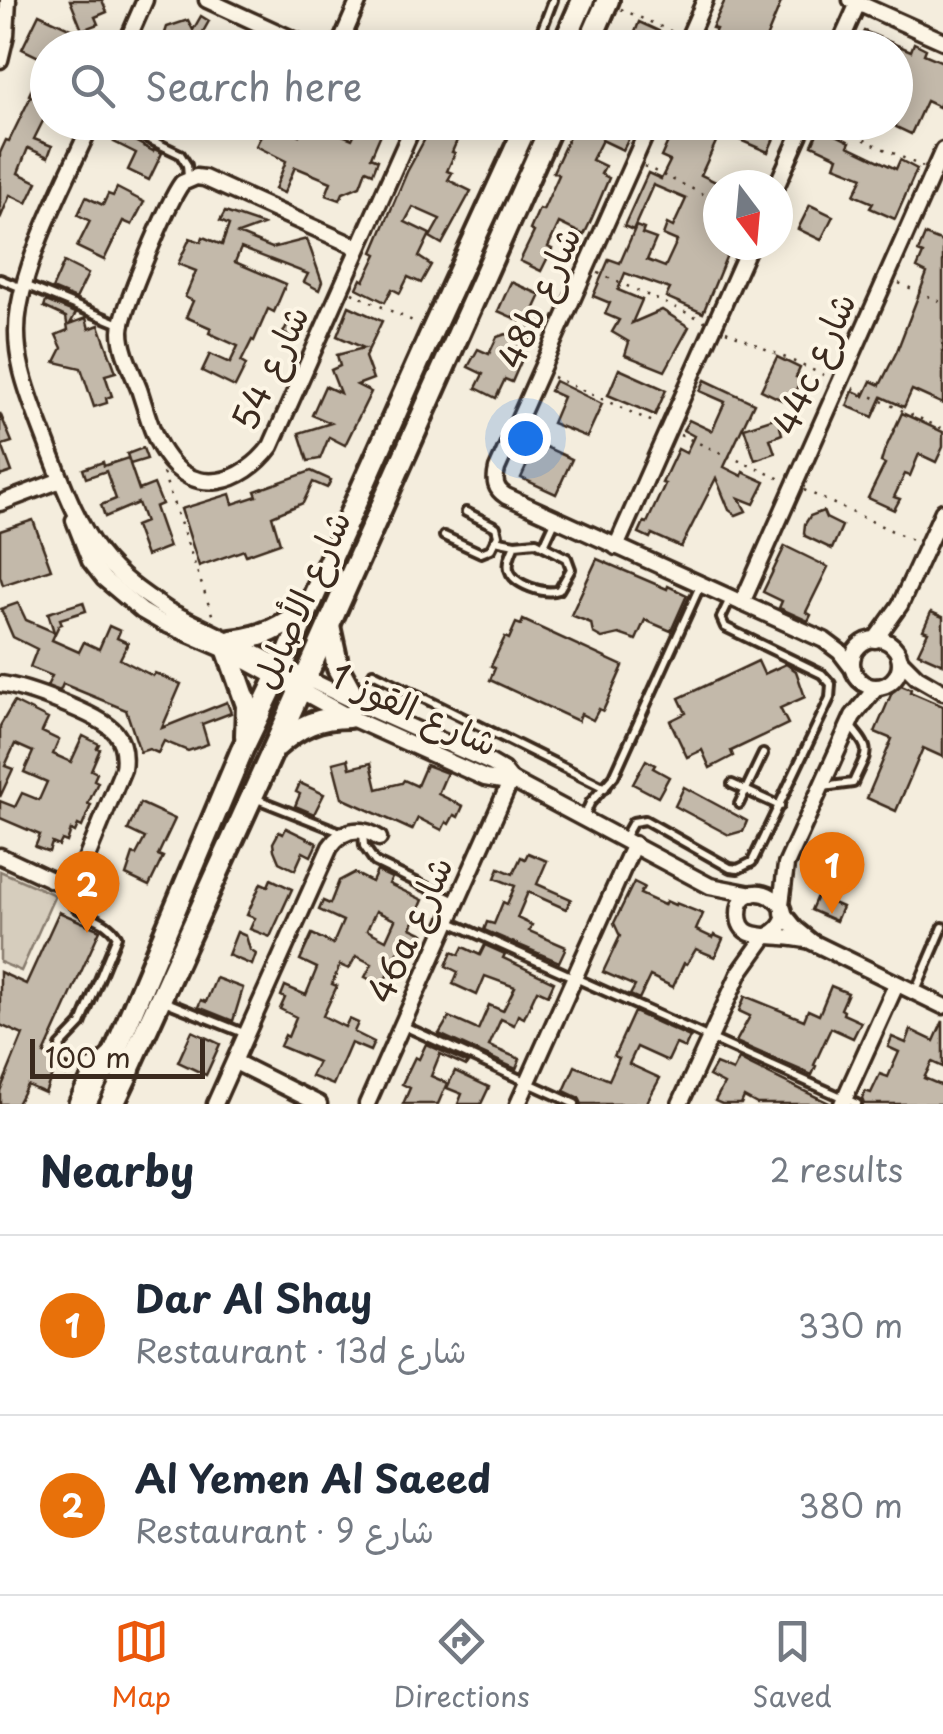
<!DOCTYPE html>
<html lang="en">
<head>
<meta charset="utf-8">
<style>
  :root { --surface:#fff; --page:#f6f6f7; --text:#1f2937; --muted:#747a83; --line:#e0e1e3; --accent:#ea580c }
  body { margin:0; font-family:"Playpen Sans","Playpen Sans Arabic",sans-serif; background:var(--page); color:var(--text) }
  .compass { position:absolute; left:703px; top:170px; width:90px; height:90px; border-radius:50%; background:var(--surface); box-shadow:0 5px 25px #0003; rotate:164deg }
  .scale { position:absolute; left:30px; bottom:25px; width:175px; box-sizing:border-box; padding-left:10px; border:5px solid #3b2a1e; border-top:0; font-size:28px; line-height:35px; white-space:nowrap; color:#3b2a1e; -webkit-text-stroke:8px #fcf5e5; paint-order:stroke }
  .you { position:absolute; left:525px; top:438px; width:35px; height:35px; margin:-25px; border:8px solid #fff; border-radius:50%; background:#1a73e8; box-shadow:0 0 0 15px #1a73e833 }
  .badge { display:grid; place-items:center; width:65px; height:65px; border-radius:50%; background:var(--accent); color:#fff; font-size:32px; font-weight:700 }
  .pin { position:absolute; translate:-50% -82px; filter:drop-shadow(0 2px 5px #0008) }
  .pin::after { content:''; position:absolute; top:52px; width:35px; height:30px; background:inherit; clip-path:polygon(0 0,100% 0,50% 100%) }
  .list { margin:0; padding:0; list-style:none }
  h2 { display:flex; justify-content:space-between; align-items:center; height:130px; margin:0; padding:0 40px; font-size:42px }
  h2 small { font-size:32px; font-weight:400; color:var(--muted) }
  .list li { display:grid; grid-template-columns:65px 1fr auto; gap:30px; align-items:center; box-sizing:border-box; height:180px; padding:0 40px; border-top:2px solid var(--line) }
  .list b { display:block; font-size:38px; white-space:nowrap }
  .list p { margin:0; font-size:32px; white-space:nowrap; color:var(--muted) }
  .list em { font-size:32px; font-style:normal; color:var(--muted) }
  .icon { flex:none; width:55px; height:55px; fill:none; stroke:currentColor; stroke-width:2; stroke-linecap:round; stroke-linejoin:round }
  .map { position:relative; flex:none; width:943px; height:1104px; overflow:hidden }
  .search { position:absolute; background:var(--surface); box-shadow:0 5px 25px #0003; left:30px; right:30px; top:30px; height:110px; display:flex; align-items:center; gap:25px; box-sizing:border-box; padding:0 35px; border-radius:55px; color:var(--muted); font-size:38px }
  .sheet { height:490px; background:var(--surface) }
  nav { display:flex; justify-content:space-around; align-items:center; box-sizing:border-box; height:140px; border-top:2px solid var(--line); background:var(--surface); font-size:28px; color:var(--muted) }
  nav a { display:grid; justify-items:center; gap:5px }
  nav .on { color:var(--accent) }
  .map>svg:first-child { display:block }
  .green { fill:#d6cdbd; stroke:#887c6e; stroke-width:2.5 }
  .building { fill:#c3b9aa; stroke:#3b2a1e; stroke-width:2.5; fill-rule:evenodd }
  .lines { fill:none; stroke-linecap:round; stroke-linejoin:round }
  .lane-casing { stroke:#3b2a1e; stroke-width:14 }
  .street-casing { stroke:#3b2a1e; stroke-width:21 }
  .secondary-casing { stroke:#3b2a1e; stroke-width:28 }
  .primary-casing { stroke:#3b2a1e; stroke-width:30 }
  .highway-casing { stroke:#3b2a1e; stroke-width:32 }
  .path { stroke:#3b2a1e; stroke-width:2.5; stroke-dasharray:2.5 8; stroke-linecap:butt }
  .lane { stroke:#fcf5e5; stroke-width:6 }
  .street { stroke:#fcf5e5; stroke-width:14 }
  .secondary { stroke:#fcf5e5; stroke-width:20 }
  .primary { stroke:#fcf5e5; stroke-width:22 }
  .highway { stroke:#fcf5e5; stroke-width:25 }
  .labels { text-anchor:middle; stroke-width:8; stroke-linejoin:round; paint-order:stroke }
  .street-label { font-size:35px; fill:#3b2a1e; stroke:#fcf5e5 }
</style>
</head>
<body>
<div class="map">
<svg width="943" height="1104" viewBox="0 0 943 1104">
  <rect width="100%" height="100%" fill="#f4eddd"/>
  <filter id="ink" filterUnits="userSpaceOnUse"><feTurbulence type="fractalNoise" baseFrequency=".01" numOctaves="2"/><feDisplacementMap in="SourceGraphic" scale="20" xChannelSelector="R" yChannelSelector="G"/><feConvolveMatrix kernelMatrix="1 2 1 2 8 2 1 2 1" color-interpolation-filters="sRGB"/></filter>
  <g filter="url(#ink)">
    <polygon class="green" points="0,871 55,895 21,971 0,962"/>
    <g class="building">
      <polygon points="70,0 102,0 107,12 95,17 98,24 82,30"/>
      <polygon points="725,0 782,0 765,41 780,48 716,48 709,45 716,29 712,28"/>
      <polygon points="39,14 93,39 89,48 82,48 70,42 67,48 48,48 48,111 34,139 52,146 48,157 28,148 18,173 37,182 27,203 10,195 0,219 0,153 6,140 9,141 31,96 29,95 45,60 22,49"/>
      <polygon points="201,16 209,21 194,48 160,48 167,27 188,20 193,30"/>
      <polygon points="639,22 672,37 667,48 629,48"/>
      <polygon points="864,31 911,51 914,43 926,49 924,54 943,62 943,98 939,107 926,101 911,134 896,127 896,48 856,48"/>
      <polygon points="268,122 273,122 299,135 302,129 311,132 316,122 335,122 332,131 352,139 360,122 386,122 371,157 378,160 373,173 366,170 360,186 343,193 340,200 326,195 331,182 295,167 284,193 275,189 286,161 256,146"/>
      <polygon points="436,122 465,122 452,152 455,153 447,171 452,173 448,180 471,191 442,244 430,237 440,219 413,207 405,222 430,234 419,257 431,265 421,283 408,277 400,293 392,289 385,302 357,288 361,279 364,281 377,254 373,252 407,172 427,135 430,137"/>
      <polygon points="576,122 595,122 629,138 623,150 602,140 592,160 605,166 601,174 609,178 592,218 584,235 559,223 548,247 552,249 541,271 520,261 534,232 530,230 539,209 543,210 559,175 553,172"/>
      <polygon points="684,122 725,122 701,175 718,183 718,245 731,245 703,313 666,297 670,289 625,273 618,290 642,300 632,323 662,310 689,327 665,371 625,355 629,342 612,332 619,320 605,314 610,303 593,296 609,259 620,263 636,226 644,229 642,234 656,239 647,260 665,267 677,241 663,235 667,224 673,227 686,199 653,185 633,230 624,226 648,173 661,179 670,161 661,157 675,126 682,129"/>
      <polygon points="748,122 781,122 768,152 740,140"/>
      <polygon points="820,127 850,142 848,146 896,169 900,160 917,169 895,219 870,208 873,203 854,195 863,177 835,166 838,157 812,145"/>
      <polygon points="120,133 153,151 154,149 162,153 149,180 128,170 136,153 114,142"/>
      <polygon points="117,188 144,202 132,225 123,221 104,260 77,247 90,221 78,215 86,197 103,205 108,194 113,196"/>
      <polygon points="810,205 833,216 821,240 798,229"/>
      <polygon points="225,212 263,225 238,234 272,248 307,239 322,282 319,290 304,282 308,274 241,248 235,262 286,284 274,312 268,309 254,341 252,340 241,362 246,365 235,387 202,371 210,354 230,363 238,346 209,333 211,328 186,317 193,301 185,297 196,271 178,264 190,238 201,242 203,237 222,245 229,225 220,221"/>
      <polygon points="925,235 943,242 943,404 912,390 904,407 882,397 873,417 847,406 853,391 864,396 871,381 880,385 897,351 927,273 917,268 923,254 918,252"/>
      <polygon points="64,262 88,274 76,299 52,289"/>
      <polygon points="511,282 541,295 534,310 548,316 538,337 533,334 512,382 505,379 496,398 476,388 483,374 468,367 478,349 489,354 497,337 506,334 514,338 521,321 498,311"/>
      <polygon points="46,301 76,313 70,324 86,318 89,329 99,325 116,372 105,375 112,396 106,398 107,403 94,407 81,368 55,362 62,348 56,335 68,330 66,317 44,307"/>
      <polygon points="349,306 382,321 365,357 373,379 357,385 371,392 345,445 329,437 320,459 308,461 299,433 331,423 312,415 325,386 340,393 331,370 340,366 337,355 364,348 337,336"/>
      <polygon points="290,312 307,320 297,340 283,333 289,321 286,320"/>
      <polygon points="777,357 800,368 796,377 801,379 790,404 761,390"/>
      <polygon points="619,369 666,390 655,415 608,395"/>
      <polygon points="705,380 754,403 724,467 742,476 743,472 765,482 754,504 739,498 746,511 736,515 729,510 716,478 681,547 652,534 650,538 639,533 644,522 647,523 665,484 662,483 678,449 686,453 694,436 683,430 689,420 712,431 725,402 700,391"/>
      <polygon points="555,381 602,404 587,437 552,423 563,397 550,391"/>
      <polygon points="0,413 12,442 2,445 12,472 0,476"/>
      <polygon points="902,413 943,432 943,447 936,462 919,454 910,476 905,474 894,497 900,499 894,510 868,498 885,464 881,462 884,452"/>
      <polygon points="777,417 782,434 770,439 775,453 755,460 744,428"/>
      <polygon points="537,443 572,459 556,494 521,478"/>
      <polygon points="143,448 147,459 130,464 139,490 154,484 162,504 155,507 169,547 146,556 135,526 145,522 138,503 105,517 101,505 116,499 106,471 86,478 83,469 103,462 104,466 128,458 130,463 127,454"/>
      <polygon points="311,471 331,480 327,488 313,482 303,503 272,516 280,543 246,555 244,550 199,566 181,509 230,494 233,504 257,496 255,491"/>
      <polygon points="823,511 826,518 842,526 832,549 805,536 804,533 805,524 810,516"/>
      <polygon points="33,520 51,569 3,585 0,576 0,531"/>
      <polygon points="785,546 828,567 806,612 811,615 808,621 779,608 782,601 763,592"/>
      <polygon points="597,559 667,589 668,586 687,595 671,631 645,620 636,640 619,634 602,638 593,633 591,623 571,615"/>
      <polygon points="83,602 86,611 60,619 62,624 59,625 52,640 79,652 84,642 99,649 109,626 120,631 117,638 128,643 120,659 153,676 155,673 181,684 162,728 227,702 231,713 202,724 208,744 188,751 164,741 158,753 149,749 140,752 126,710 63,684 60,691 47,686 52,676 30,667 37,649 13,637 1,609 18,603 26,620 54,632 48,613"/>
      <polygon points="931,612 943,617 943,664 918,653 928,632 923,630"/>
      <polygon points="523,620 623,666 603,711 599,709 593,720 581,714 578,721 490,680 495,668 491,666 505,637 509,639 516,623 521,625"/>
      <polygon points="758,661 764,674 786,664 796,671 805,697 780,708 788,724 731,751 733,756 710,768 702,750 687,757 670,721 686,713 679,698"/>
      <polygon points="896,683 911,689 910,692 943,706 943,757 923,748 896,811 867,798 892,739 875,732"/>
      <polygon points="14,702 48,719 42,732 59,740 53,754 71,762 83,736 99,744 97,748 100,749 91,770 97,773 94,780 98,782 88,804 91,805 82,827 78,825 75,832 71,830 67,842 62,840 59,846 52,843 49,852 35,847 40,835 0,818 0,801 15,807 22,793 39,800 47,782 24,772 33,752 15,744 5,766 13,769 0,797 0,726"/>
      <polygon points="348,759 350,768 371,763 377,789 402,783 404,780 417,786 426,765 447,773 438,794 463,806 458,817 454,815 449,824 446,822 442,830 418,818 412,830 342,798 333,763"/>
      <polygon points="646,760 655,765 653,768 669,777 658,797 633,784"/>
      <polygon points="300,783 324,794 314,814 295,806 300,794 296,792"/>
      <polygon points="684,787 747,821 743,831 729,835 675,806"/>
      <polygon points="140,803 175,819 158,855 163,857 149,886 126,875 133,854 136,855 145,838 128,830"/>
      <polygon points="286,828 317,843 311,856 303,852 295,870 279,862 274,850 273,843 279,832 283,834"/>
      <polygon points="528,853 547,861 537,884 571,899 566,909 528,892 517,918 532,925 529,931 566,947 559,962 484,930 487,922 494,924 503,902 507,904 515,886 495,878 499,868 513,874 521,857 525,859"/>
      <path d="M377,871L392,878L389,884L423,900L411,928L424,934L416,950L402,944L383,984L380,982L379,984L365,977L372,964L356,956L349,969L340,965L332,984L337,986L323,1016L345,1027L349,1019L358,1023L354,1032L374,1042L370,1051L351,1043L333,1085L311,1076L318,1062L280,1046L285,1035L288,1037L296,1017L280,1009L285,998L281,996L285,986L306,995L317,968L300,960L312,934L333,944L343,921L319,910L323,901L330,904L339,881L354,873L372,882ZM376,911L395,920L386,940L367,930Z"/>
      <polygon points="271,879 292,889 270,937 250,929 255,918 247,915 261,883 268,886"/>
      <polygon points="99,882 115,888 107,906 92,899"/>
      <polygon points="634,882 644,887 640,894 664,905 666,901 675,905 676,903 703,914 696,930 713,938 714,935 723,939 715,957 696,949 687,964 684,963 673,987 650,976 639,999 630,995 635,986 603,972 620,936 614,923"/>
      <polygon points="817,896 842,907 836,921 811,910"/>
      <polygon points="59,912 100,930 44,1054 57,1059 69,1068 66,1075 54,1070 45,1093 27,1085 17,1104 0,1104 0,1091 23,1035 0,1025 0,972 26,984"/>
      <polygon points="237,932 246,936 250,950 256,954 252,965 228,955"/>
      <polygon points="485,945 505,954 503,958 554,982 548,995 537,990 524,1018 518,1015 514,1025 501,1019 489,1046 520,1059 516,1069 439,1034 449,1017 478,1030 489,1005 503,1011 515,987 485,976 477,995 453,984 458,972 446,966 452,952 459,955 463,947 480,955"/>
      <polygon points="216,978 243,988 233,1021 198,1007 201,1000 206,1002"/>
      <polygon points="831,986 848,993 841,1009 844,1011 843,1014 861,1022 853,1038 831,1028 814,1065 816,1066 812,1075 736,1042 750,1016 739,1011 745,996 804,1020 808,1010 819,1015"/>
      <polygon points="634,1012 690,1037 685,1048 676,1044 668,1061 637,1047 629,1064 660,1078 646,1104 582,1104 579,1098 564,1091 575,1066 609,1080 619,1058 614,1056"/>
      <polygon points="943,1021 943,1067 932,1062 924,1078 943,1086 943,1104 864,1104 862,1099 865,1091 871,1093 880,1074 888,1077 899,1052 888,1047 892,1037 906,1043 911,1030 934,1041"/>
      <polygon points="192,1031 220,1044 206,1075 178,1062"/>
      <polygon points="426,1044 468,1063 466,1066 440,1054 431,1076 447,1083 438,1104 403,1104 410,1088 402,1084 415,1057 419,1059"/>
      <polygon points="739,1059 748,1064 831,1104 757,1104 744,1097 741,1104 722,1104 715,1101 724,1084 709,1076 716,1064 733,1071"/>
      <polygon points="455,1071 489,1087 481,1104 458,1104 462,1094 447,1088"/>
    </g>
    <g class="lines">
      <defs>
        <g id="lane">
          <polyline points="535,48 553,0"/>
          <polyline points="113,122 180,154 187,165 188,177"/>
          <polyline points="0,279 22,288"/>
          <polyline points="25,285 120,324"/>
          <polyline points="444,536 481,553 491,549 498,535 496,527 466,512"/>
          <path d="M495,540L515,544L536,542L567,558L571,569L559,590C545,595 513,585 509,569C507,560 512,552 515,544"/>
          <polyline points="544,545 556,519"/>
          <polyline points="373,673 605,788"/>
          <polyline points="732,784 780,806"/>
          <path d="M823,787L853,783C867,750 874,753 849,725"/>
          <polyline points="257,799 343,833"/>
          <polyline points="739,804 763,754"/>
          <polyline points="584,817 590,803 614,776 700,586"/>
          <polyline points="363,833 364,846 375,862 455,901"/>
          <polyline points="624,838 633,822 645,820 730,868 738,869 752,862 830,698 831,684 822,674 725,627 721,618 730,599"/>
          <path d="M62,884C74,922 101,911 117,936L81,1024L60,1046L63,1056C74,1064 83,1069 95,1062"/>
          <polyline points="448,921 857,1104"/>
          <polyline points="916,990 943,927"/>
          <polyline points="164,1001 246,1034"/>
          <polyline points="404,1026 575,1104"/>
        </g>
        <g id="street">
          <polyline points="207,0 312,48"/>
          <polyline points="851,0 943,41"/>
          <polyline points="124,48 145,0"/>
          <polyline points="338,48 359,0"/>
          <polyline points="684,48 705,0"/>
          <polyline points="838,48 858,3"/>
          <polyline points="0,60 6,35 8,0"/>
          <path d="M92,122C67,179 29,248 19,308C10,358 32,403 49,449C63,484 76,521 99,552C118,577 143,594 169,611L357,703L491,763L503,770L511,780L710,886L752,894"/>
          <path d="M651,122L497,469C494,481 495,489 506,496L824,640L840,652L853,669"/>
          <polyline points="777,185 805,122"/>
          <path d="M359,248L204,178L196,177L182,183C169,200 121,312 121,331C121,351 132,371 139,389C146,410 152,435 164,453C194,499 243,484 271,446L415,122"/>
          <polyline points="0,503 61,480"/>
          <polyline points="74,520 90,561 104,579 142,611 161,622 228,651 349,717 485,778 502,781 511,780"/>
          <polyline points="616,547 750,245"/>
          <polyline points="742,603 943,150"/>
          <circle cx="876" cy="663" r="24"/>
          <polyline points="875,640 900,605 943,511"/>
          <polyline points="900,660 917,677 943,692"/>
          <path d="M0,684C25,687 99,714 115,732C124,743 125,755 123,769L80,874C71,883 64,884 52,880L0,856"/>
          <polyline points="781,904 786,865 853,716 877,687"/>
          <polyline points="783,913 796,929 812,942 943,1006"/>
          <path d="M768,936C817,908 739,868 739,914C739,940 765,935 782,937C791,937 798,939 806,940"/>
          <polyline points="235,1062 319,1104"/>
          <path d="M215,1104L330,847C343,829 361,826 379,838"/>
          <polyline points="367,1104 511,780"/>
          <polyline points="518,1104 634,844"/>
          <polyline points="680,1104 740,972 765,937"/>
          <polyline points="842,1104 896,985"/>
        </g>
        <g id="secondary">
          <polyline points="562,48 583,0"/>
          <polyline points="587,48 608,0"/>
          <polyline points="329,626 338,668 357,703"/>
          <path d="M232,641C262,637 282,628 306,608"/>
          <polyline points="228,651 247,705 246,736"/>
          <path d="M277,746C299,726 319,717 349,717"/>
          <polyline points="111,1061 242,750 283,665 433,329 528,122"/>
          <polyline points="128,1070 288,717 553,122"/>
        </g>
        <polyline id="primary" points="112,1104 128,1070"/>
        <polyline id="highway" points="82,1104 96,1076 111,1061"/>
      </defs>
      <use href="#lane" class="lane-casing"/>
      <use href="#street" class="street-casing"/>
      <use href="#secondary" class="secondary-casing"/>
      <use href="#primary" class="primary-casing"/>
      <use href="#highway" class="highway-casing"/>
      <g class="path">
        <polyline points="621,9 677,34"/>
        <polyline points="605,122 633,135"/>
        <polyline points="826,122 923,167"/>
        <polyline points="644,166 718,201"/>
        <polyline points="598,273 705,321"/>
        <polyline points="899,283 943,303"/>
        <polyline points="352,293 417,323"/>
        <polyline points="726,331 828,377"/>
        <polyline points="553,377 655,423"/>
        <polyline points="853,388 943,429"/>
        <polyline points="680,435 783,480"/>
        <polyline points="163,473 213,617"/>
        <polyline points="804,490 914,541"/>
      </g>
      <use href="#lane" class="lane"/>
      <use href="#street" class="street"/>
      <use href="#secondary" class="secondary"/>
      <use href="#primary" class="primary"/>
      <use href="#highway" class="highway"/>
    </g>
  </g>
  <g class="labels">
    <g class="street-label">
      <text transform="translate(540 298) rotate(-66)" y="12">48b شارع</text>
      <text transform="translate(815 364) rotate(-66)" y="12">44c شارع</text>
      <text transform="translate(271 368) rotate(-65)" y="12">شارع 54</text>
      <text transform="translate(302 600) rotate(-66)" y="12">شارع الأصايل</text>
      <text transform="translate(414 710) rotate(24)" y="12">شارع القوز 1</text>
      <text transform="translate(411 930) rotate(-66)" y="12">46a شارع</text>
    </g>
  </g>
</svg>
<svg class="compass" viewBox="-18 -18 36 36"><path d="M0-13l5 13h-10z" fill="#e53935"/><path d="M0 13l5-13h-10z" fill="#747a83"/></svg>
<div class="scale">100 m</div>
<div class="you"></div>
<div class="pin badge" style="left:832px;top:914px;background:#e8710a">1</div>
<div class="pin badge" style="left:87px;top:933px;background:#e8710a">2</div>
<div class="search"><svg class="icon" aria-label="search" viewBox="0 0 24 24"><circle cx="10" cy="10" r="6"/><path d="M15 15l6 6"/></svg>Search here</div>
</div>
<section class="sheet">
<h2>Nearby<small>2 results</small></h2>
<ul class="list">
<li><span class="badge" style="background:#e8710a">1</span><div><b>Dar Al Shay</b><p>Restaurant · 13d شارع</p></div><em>330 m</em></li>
<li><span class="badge" style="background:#e8710a">2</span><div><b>Al Yemen Al Saeed</b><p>Restaurant · شارع 9</p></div><em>380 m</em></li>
</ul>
</section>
<nav>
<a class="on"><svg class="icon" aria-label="map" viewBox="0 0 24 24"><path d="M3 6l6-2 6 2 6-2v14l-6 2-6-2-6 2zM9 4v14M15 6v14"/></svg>Map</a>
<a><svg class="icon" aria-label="directions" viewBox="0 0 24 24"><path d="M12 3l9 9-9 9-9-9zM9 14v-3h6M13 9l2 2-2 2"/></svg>Directions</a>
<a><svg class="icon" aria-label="saved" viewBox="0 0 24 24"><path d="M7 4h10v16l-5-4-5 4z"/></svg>Saved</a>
</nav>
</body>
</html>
